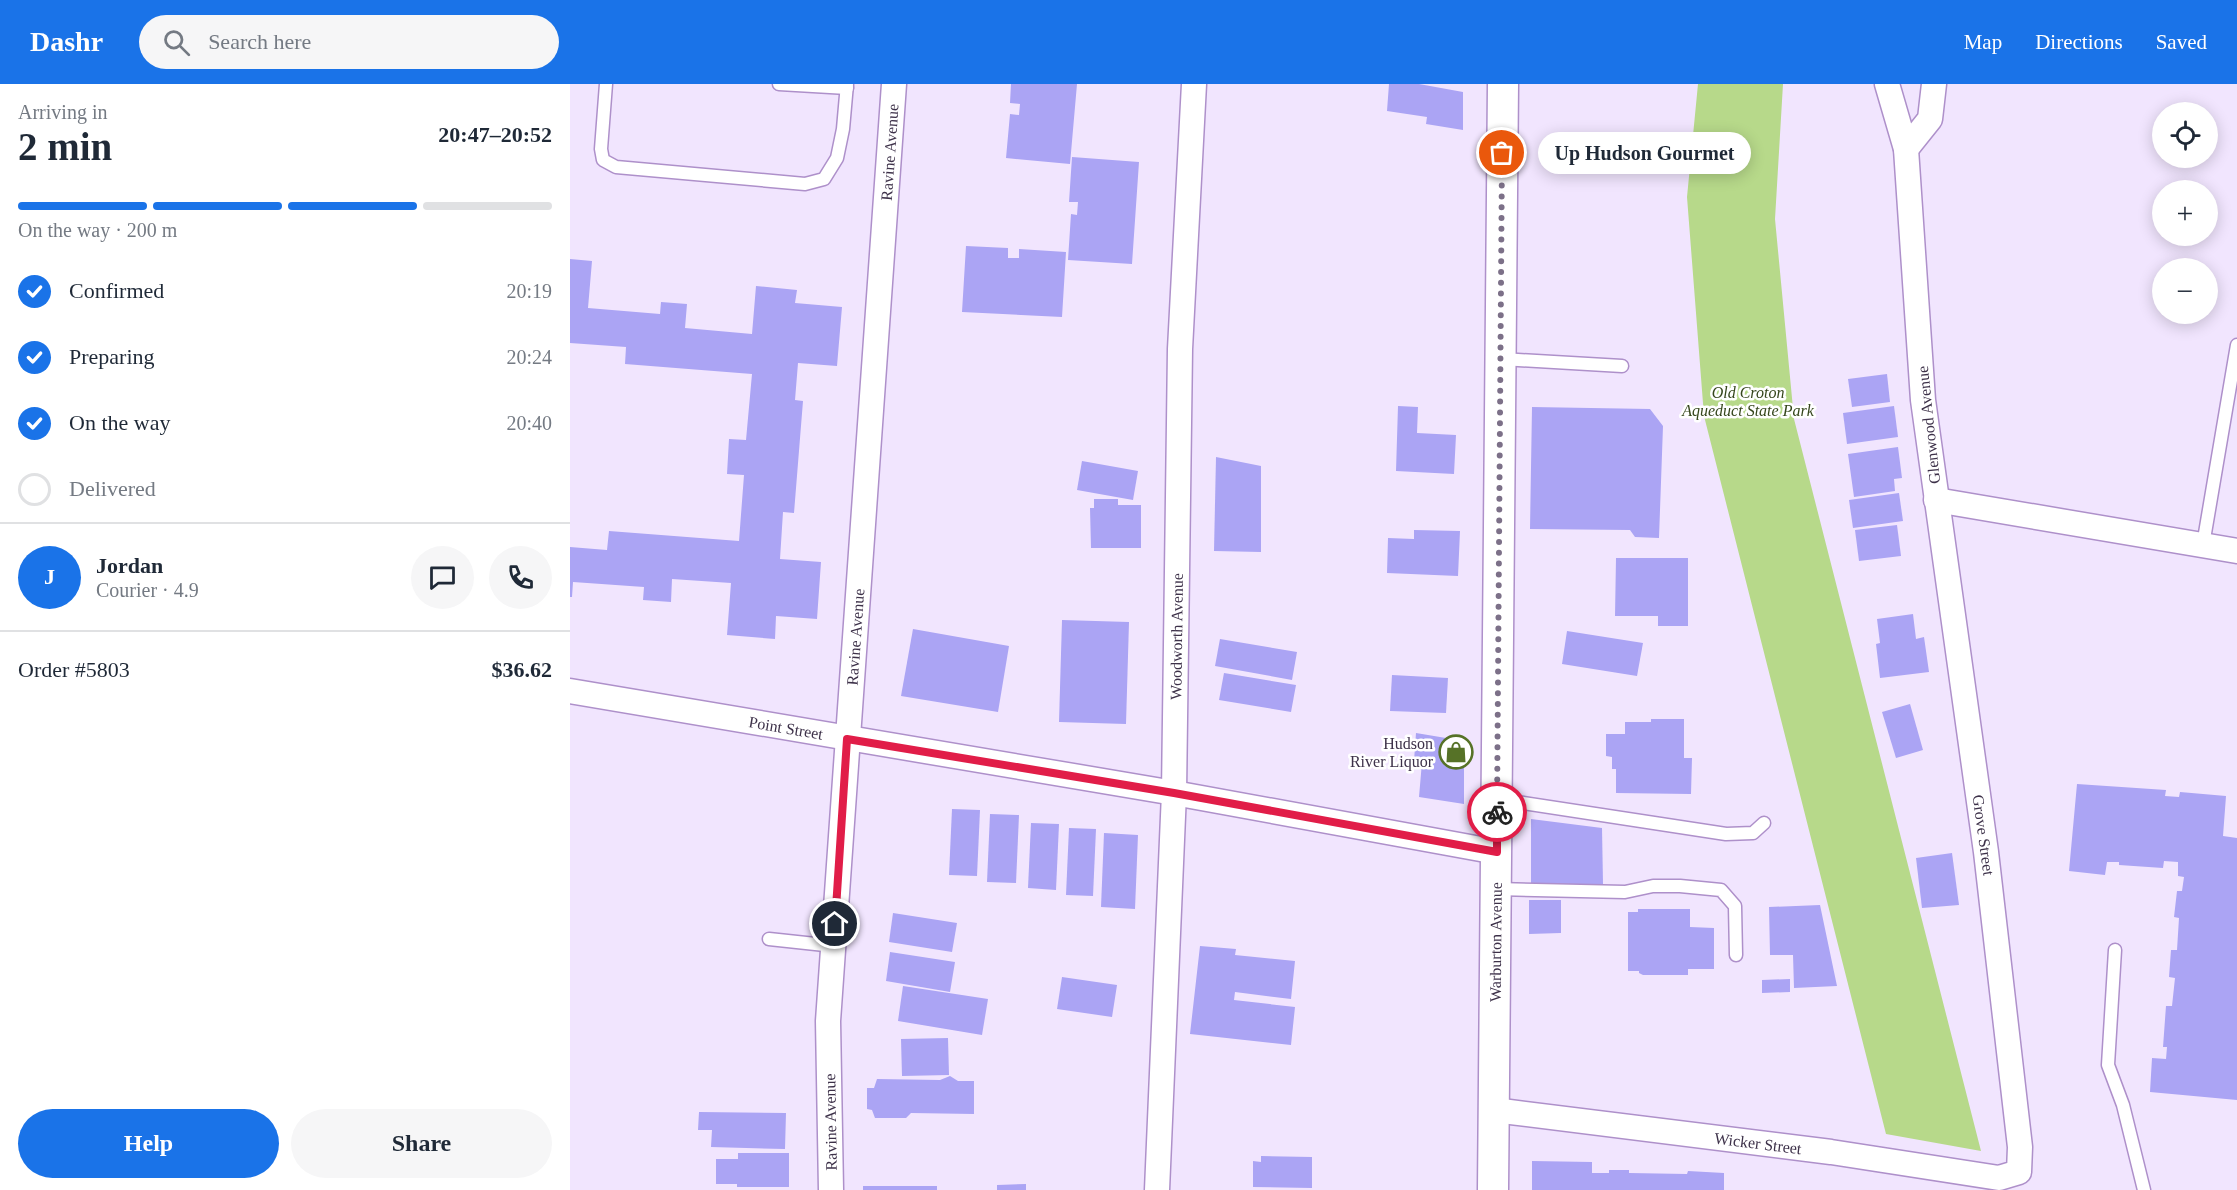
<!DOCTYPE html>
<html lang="en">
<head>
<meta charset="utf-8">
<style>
  :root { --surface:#fff; --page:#f6f6f7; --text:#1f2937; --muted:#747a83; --line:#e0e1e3; --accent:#1a73e8 }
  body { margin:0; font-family:"Times New Roman",serif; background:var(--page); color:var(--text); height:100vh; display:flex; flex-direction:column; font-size:22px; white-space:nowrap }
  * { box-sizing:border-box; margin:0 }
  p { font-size:20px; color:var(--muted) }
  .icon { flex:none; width:33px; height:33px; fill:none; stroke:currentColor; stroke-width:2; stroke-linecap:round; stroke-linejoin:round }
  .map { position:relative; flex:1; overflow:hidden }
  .drawer { display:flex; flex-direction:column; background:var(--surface); width:570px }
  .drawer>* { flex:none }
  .tools { position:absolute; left:1582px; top:18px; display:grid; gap:12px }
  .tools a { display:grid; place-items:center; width:66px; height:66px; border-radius:50%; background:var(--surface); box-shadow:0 3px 15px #0003; font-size:30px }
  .pin { position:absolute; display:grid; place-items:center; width:51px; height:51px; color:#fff; margin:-26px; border:3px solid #fff; border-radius:50%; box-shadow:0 2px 6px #0007 }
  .courier { position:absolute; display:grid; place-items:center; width:60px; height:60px; margin:-30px; border:4px solid #e11d48; border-radius:50%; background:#fff; color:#222; box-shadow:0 2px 8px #0007 }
  .bubble { position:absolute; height:42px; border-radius:21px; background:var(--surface); box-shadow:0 3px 15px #0003; font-size:20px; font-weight:600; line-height:42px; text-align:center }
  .overview em { font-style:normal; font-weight:600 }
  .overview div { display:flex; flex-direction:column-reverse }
  .overview { display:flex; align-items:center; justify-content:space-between; height:102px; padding:0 18px }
  h1 { font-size:39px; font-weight:600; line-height:45px }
  .bar { display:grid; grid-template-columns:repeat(4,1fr); gap:9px 6px; align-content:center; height:72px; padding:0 18px }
  .bar i { height:8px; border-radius:4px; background:var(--line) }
  .bar .current { background:var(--accent) }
  .bar p { grid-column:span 4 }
  .line { display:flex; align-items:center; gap:15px; padding:0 18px; border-top:2px solid var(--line) }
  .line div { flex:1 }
  .round { display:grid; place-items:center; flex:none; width:63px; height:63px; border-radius:32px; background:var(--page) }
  ol { padding:0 18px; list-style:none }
  li { display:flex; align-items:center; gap:18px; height:66px }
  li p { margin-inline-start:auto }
  li .icon { padding:6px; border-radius:50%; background:var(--accent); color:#fff; stroke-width:4 }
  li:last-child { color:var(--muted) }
  li i { width:33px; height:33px; border:3px solid var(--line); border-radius:50% }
  .cta { display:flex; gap:12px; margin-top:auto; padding:12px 18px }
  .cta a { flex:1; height:69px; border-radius:36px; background:var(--accent); color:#fff; font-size:24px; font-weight:600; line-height:69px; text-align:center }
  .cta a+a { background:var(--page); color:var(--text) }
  header { display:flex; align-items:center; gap:36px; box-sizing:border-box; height:84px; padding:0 30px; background:var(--accent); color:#fff }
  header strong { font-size:28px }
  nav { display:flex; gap:33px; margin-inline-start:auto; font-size:21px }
  .search { width:420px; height:54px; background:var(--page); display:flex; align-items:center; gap:15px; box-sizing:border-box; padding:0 21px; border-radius:33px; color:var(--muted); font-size:22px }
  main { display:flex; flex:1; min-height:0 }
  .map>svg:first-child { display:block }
  .green { fill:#b7d98a }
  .building { fill:#aba4f4 }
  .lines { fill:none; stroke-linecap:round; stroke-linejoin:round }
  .service-casing { stroke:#ae90ca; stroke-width:15 }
  .minor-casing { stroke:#ae90ca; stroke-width:27 }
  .tertiary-casing { stroke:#ae90ca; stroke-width:33 }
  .service { stroke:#fff; stroke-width:12 }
  .minor { stroke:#fff; stroke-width:24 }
  .tertiary { stroke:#fff; stroke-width:30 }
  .done { stroke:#7c7088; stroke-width:6; stroke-dasharray:0 10.8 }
  .route { stroke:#e11d48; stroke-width:8 }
  .labels { text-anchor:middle; stroke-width:5; stroke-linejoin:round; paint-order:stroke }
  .street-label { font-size:16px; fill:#3d3149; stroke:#fff }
  .park-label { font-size:16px; font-style:italic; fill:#35461c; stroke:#fff }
  .poi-label { font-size:16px; fill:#3d3149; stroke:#fff; text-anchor:end }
</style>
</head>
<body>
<header>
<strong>Dashr</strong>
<div class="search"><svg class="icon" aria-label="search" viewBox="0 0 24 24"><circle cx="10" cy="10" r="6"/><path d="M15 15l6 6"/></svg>Search here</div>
<nav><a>Map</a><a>Directions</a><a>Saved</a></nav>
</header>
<main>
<section class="drawer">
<div class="overview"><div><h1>2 min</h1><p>Arriving in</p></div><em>20:47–20:52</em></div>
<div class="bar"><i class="current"></i><i class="current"></i><i class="current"></i><i></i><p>On the way · 200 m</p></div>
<ol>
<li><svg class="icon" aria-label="check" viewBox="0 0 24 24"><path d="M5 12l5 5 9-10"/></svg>Confirmed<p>20:19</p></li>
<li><svg class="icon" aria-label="check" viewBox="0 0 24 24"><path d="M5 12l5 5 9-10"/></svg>Preparing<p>20:24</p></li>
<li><svg class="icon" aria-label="check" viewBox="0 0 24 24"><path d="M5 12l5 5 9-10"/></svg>On the way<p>20:40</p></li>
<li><i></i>Delivered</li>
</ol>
<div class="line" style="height:108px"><b class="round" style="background:var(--accent);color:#fff">J</b><div><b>Jordan</b><p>Courier · 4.9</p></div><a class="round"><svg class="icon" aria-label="chat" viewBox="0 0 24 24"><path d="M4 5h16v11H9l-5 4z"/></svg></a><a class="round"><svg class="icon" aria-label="phone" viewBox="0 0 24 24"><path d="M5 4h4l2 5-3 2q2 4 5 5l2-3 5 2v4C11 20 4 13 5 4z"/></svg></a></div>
<div class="line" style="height:78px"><div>Order #5803</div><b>$36.62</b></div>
<div class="cta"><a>Help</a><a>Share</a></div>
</section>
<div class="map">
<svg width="1667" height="1106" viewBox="0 0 1667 1106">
  <rect width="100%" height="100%" fill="#f1e5fe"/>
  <path class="green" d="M 1128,0 L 1213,0 L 1205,135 L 1224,335 L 1411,1067 L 1316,1050 L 1134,332 L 1117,113 Z"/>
  <g class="building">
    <path d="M 441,0 L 507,0 L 500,80 L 436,74 L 440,30 L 449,31 L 450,20 L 440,19 Z"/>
    <path d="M 819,0 L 849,0 L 893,8 L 893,46 L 856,40 L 857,33 L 817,27 Z"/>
    <path d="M 502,73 L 569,78 L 562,180 L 498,176 L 501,130 L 507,131 L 508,118 L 499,118 Z"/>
    <path d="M 396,162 L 438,164 L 438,174 L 449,174 L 449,165 L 496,168 L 492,233 L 392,228 Z"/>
    <path d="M 0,175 L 22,177 L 18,224 L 90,230 L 91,218 L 117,220 L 115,244 L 182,250 L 186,202 L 227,206 L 225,219 L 272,223 L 267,282 L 228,279 L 225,316 L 233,317 L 224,429 L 213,428 L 210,475 L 251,478 L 247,535 L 206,532 L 205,555 L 157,551 L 161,499 L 102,495 L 101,518 L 73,516 L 74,503 L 3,498 L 2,513 L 0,513 L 0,463 L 37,466 L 39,447 L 169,457 L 174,391 L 157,390 L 159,355 L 176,356 L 182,290 L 55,280 L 56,263 L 0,259 Z"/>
    <path d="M 1317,290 L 1320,318 L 1282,323 L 1278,295 Z"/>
    <path d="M 828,322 L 848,323 L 847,349 L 886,351 L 884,390 L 826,387 Z"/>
    <path d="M 1324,322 L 1328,353 L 1277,360 L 1273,329 Z"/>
    <path d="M 962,323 L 1080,325 L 1093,342 L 1089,454 L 1065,453 L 1060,446 L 960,445 Z"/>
    <path d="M 1328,363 L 1332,394 L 1324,395 L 1325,407 L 1284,413 L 1278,370 Z"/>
    <path d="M 646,373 L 691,382 L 691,468 L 644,467 Z"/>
    <path d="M 512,377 L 568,387 L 563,416 L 507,406 Z"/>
    <path d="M 1329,409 L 1333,437 L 1283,444 L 1279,416 Z"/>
    <path d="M 524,415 L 548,415 L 548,421 L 571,421 L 571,464 L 521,464 L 520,424 L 524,424 Z"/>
    <path d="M 1327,441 L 1331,472 L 1289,477 L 1285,446 Z"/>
    <path d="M 844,446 L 890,447 L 888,492 L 817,489 L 818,454 L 844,455 Z"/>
    <path d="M 1046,474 L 1118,474 L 1118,542 L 1088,542 L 1088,532 L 1045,532 Z"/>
    <path d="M 1343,530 L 1346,555 L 1354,553 L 1359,588 L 1310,594 L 1306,560 L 1310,559 L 1307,535 Z"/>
    <path d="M 492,536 L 559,538 L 556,640 L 489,638 Z"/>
    <path d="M 343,545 L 439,562 L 428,628 L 331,612 Z"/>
    <path d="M 997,547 L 1073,559 L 1067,592 L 992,580 Z"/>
    <path d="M 650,555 L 727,568 L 722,596 L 645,582 Z"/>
    <path d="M 654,589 L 726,601 L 721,628 L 649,616 Z"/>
    <path d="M 822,591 L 878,594 L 876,629 L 820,627 Z"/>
    <path d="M 1340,620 L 1353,666 L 1326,674 L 1312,628 Z"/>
    <path d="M 1081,635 L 1114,635 L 1114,674 L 1122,674 L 1121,710 L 1046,709 L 1046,685 L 1042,685 L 1042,673 L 1036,672 L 1036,650 L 1055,650 L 1055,638 L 1081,638 Z"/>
    <path d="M 846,649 L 894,657 L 894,720 L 849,713 L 852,678 L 844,677 Z"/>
    <path d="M 1507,700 L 1596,706 L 1595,712 L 1609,713 L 1610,708 L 1656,712 L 1653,752 L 1667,754 L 1667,1016 L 1580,1008 L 1582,974 L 1596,975 L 1597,963 L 1593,963 L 1596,922 L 1602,922 L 1605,894 L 1599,893 L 1601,866 L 1607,866 L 1609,834 L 1604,833 L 1607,807 L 1612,807 L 1614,793 L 1608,792 L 1608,778 L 1594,777 L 1593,784 L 1549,781 L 1549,778 L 1537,778 L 1535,791 L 1499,787 Z"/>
    <path d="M 382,725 L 410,726 L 407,792 L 379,791 Z"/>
    <path d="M 420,730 L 449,731 L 446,799 L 417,798 Z"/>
    <path d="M 961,735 L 1032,744 L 1033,800 L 961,801 Z"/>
    <path d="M 461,739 L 489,740 L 486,806 L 458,804 Z"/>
    <path d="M 499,744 L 526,745 L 523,812 L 496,811 Z"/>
    <path d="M 534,749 L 568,751 L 565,825 L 531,823 Z"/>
    <path d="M 1382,769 L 1389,821 L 1352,824 L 1346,774 Z"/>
    <path d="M 959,816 L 991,816 L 991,849 L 959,850 Z"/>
    <path d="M 1250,821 L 1267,902 L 1224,904 L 1223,871 L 1200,871 L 1199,823 Z"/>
    <path d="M 1068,825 L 1120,825 L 1120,843 L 1144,844 L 1144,885 L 1118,885 L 1118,891 L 1073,891 L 1069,889 L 1069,887 L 1058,887 L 1058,828 L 1068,828 Z"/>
    <path d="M 323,829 L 387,839 L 382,868 L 319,858 Z"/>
    <path d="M 630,862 L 666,865 L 665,871 L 725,877 L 721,915 L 665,908 L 664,916 L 725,923 L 721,961 L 620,950 Z"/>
    <path d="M 320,868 L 385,878 L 380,908 L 316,897 Z"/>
    <path d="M 492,893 L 547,901 L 542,933 L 487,925 Z"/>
    <path d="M 1220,895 L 1220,908 L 1192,909 L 1192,896 Z"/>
    <path d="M 333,902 L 418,915 L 412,951 L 328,937 Z"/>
    <path d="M 378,954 L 379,991 L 332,992 L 331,955 Z"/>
    <path d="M 380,992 L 388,997 L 404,997 L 404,1030 L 341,1029 L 336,1034 L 305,1034 L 302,1026 L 297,1025 L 297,1004 L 304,1004 L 307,995 L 370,996 Z"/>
    <path d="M 129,1028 L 216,1029 L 215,1065 L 141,1063 L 142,1046 L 128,1046 Z"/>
    <path d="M 168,1069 L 219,1069 L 219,1103 L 167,1103 L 167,1100 L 146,1100 L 146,1075 L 168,1075 Z"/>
    <path d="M 691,1072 L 742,1073 L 742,1104 L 683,1103 L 683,1077 L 691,1078 Z"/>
    <path d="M 962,1077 L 1022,1078 L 1022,1089 L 1039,1089 L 1039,1086 L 1059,1086 L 1059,1089 L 1117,1090 L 1118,1087 L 1154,1089 L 1154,1106 L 962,1106 Z"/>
    <path d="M 456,1100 L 456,1106 L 427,1106 L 427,1101 Z"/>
    <rect x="293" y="1102" width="74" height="4"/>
  </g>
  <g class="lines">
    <defs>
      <g id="service">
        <path d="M 36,0 L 31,65 L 33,76 L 46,83 L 235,100 L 254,95 L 267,74 L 273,45 L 277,0"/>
        <path d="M 209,0 L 277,4"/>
        <path d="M 932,275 L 1052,282"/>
        <path d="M 1633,461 L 1667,261"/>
        <path d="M 927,715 L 1156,750 L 1183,749 L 1194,739"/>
        <path d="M 927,805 L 1055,808 L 1083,802 L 1110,802 L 1151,806 L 1165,822 L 1166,871"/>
        <path d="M 199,855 L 264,862"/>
        <path d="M 1545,866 L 1538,981 L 1553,1021 L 1574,1106"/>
      </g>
      <g id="minor">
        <path d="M 1336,65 L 1360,35 L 1364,0"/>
        <path d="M 1366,416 L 1667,467"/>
        <path id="s1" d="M 0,607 L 604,709 L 927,768"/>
        <path id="s2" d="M 924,1026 L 1261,1068 L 1429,1094 L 1449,1088 L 1450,1063 L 1416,768 L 1353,316 L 1336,65 L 1317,0"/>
        <path id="s3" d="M 261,1106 L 258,937 L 324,0"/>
        <path id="s4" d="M 587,1106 L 604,709 L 610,265 L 624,0"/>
      </g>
      <g id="tertiary">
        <path id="s5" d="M 923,1106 L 933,0"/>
      </g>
    </defs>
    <use href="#service" class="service-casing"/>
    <use href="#minor" class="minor-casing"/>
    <use href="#tertiary" class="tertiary-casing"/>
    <use href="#service" class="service"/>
    <use href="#minor" class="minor"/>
    <use href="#tertiary" class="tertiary"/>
  </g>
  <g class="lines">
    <path class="done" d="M 927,728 L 932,69"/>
    <path class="route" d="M 265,840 L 277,655 L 604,709 L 927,768 L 927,728"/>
  </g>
  <defs>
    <symbol id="shop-ring" viewBox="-11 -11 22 22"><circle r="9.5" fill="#fff" stroke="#567227" stroke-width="1.5"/><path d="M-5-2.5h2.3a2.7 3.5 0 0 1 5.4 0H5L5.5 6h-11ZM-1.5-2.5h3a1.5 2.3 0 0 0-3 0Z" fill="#567227"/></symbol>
  </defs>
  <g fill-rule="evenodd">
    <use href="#shop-ring" x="867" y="649" width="38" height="38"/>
  </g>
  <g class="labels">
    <g class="street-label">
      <text dy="6" stroke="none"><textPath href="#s3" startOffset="1040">Ravine Avenue</textPath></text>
      <text transform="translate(1358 341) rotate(-96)" y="6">Glenwood Avenue</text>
      <text dy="6" stroke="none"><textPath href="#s3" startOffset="554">Ravine Avenue</textPath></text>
      <text dy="6" stroke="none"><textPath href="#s4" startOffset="554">Woodworth Avenue</textPath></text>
      <text dy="6" stroke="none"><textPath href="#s1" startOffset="219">Point Street</textPath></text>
      <text transform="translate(1414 751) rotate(82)" y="6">Grove Street</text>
      <text dy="6" stroke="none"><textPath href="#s5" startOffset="248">Warburton Avenue</textPath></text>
      <text transform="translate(260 1038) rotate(-91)" y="6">Ravine Avenue</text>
      <text dy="6" stroke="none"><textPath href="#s2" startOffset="266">Wicker Street</textPath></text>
    </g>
    <g class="park-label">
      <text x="1178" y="314">Old Croton<tspan x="1178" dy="18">Aqueduct State Park</tspan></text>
    </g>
    <g class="poi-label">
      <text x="863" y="665">Hudson<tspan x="863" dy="18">River Liquor</tspan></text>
    </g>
  </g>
</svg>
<div class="tools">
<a><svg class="icon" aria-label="locate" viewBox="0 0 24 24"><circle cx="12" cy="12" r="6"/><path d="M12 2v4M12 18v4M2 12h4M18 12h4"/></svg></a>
<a>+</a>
<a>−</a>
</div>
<div class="pin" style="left:932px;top:69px;background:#ea580c"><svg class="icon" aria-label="bag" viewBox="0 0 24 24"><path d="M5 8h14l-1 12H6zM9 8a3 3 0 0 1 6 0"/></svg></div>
<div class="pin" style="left:265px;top:840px;background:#1f2937"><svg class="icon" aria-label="home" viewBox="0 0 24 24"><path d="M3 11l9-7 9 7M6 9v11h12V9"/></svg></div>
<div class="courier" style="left:927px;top:728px"><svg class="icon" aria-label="bike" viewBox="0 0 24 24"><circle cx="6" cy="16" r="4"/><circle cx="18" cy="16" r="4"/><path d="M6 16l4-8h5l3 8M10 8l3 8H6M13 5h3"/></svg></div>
<div class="bubble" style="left:968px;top:48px;width:213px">Up Hudson Gourmet</div>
</div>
</main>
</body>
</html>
